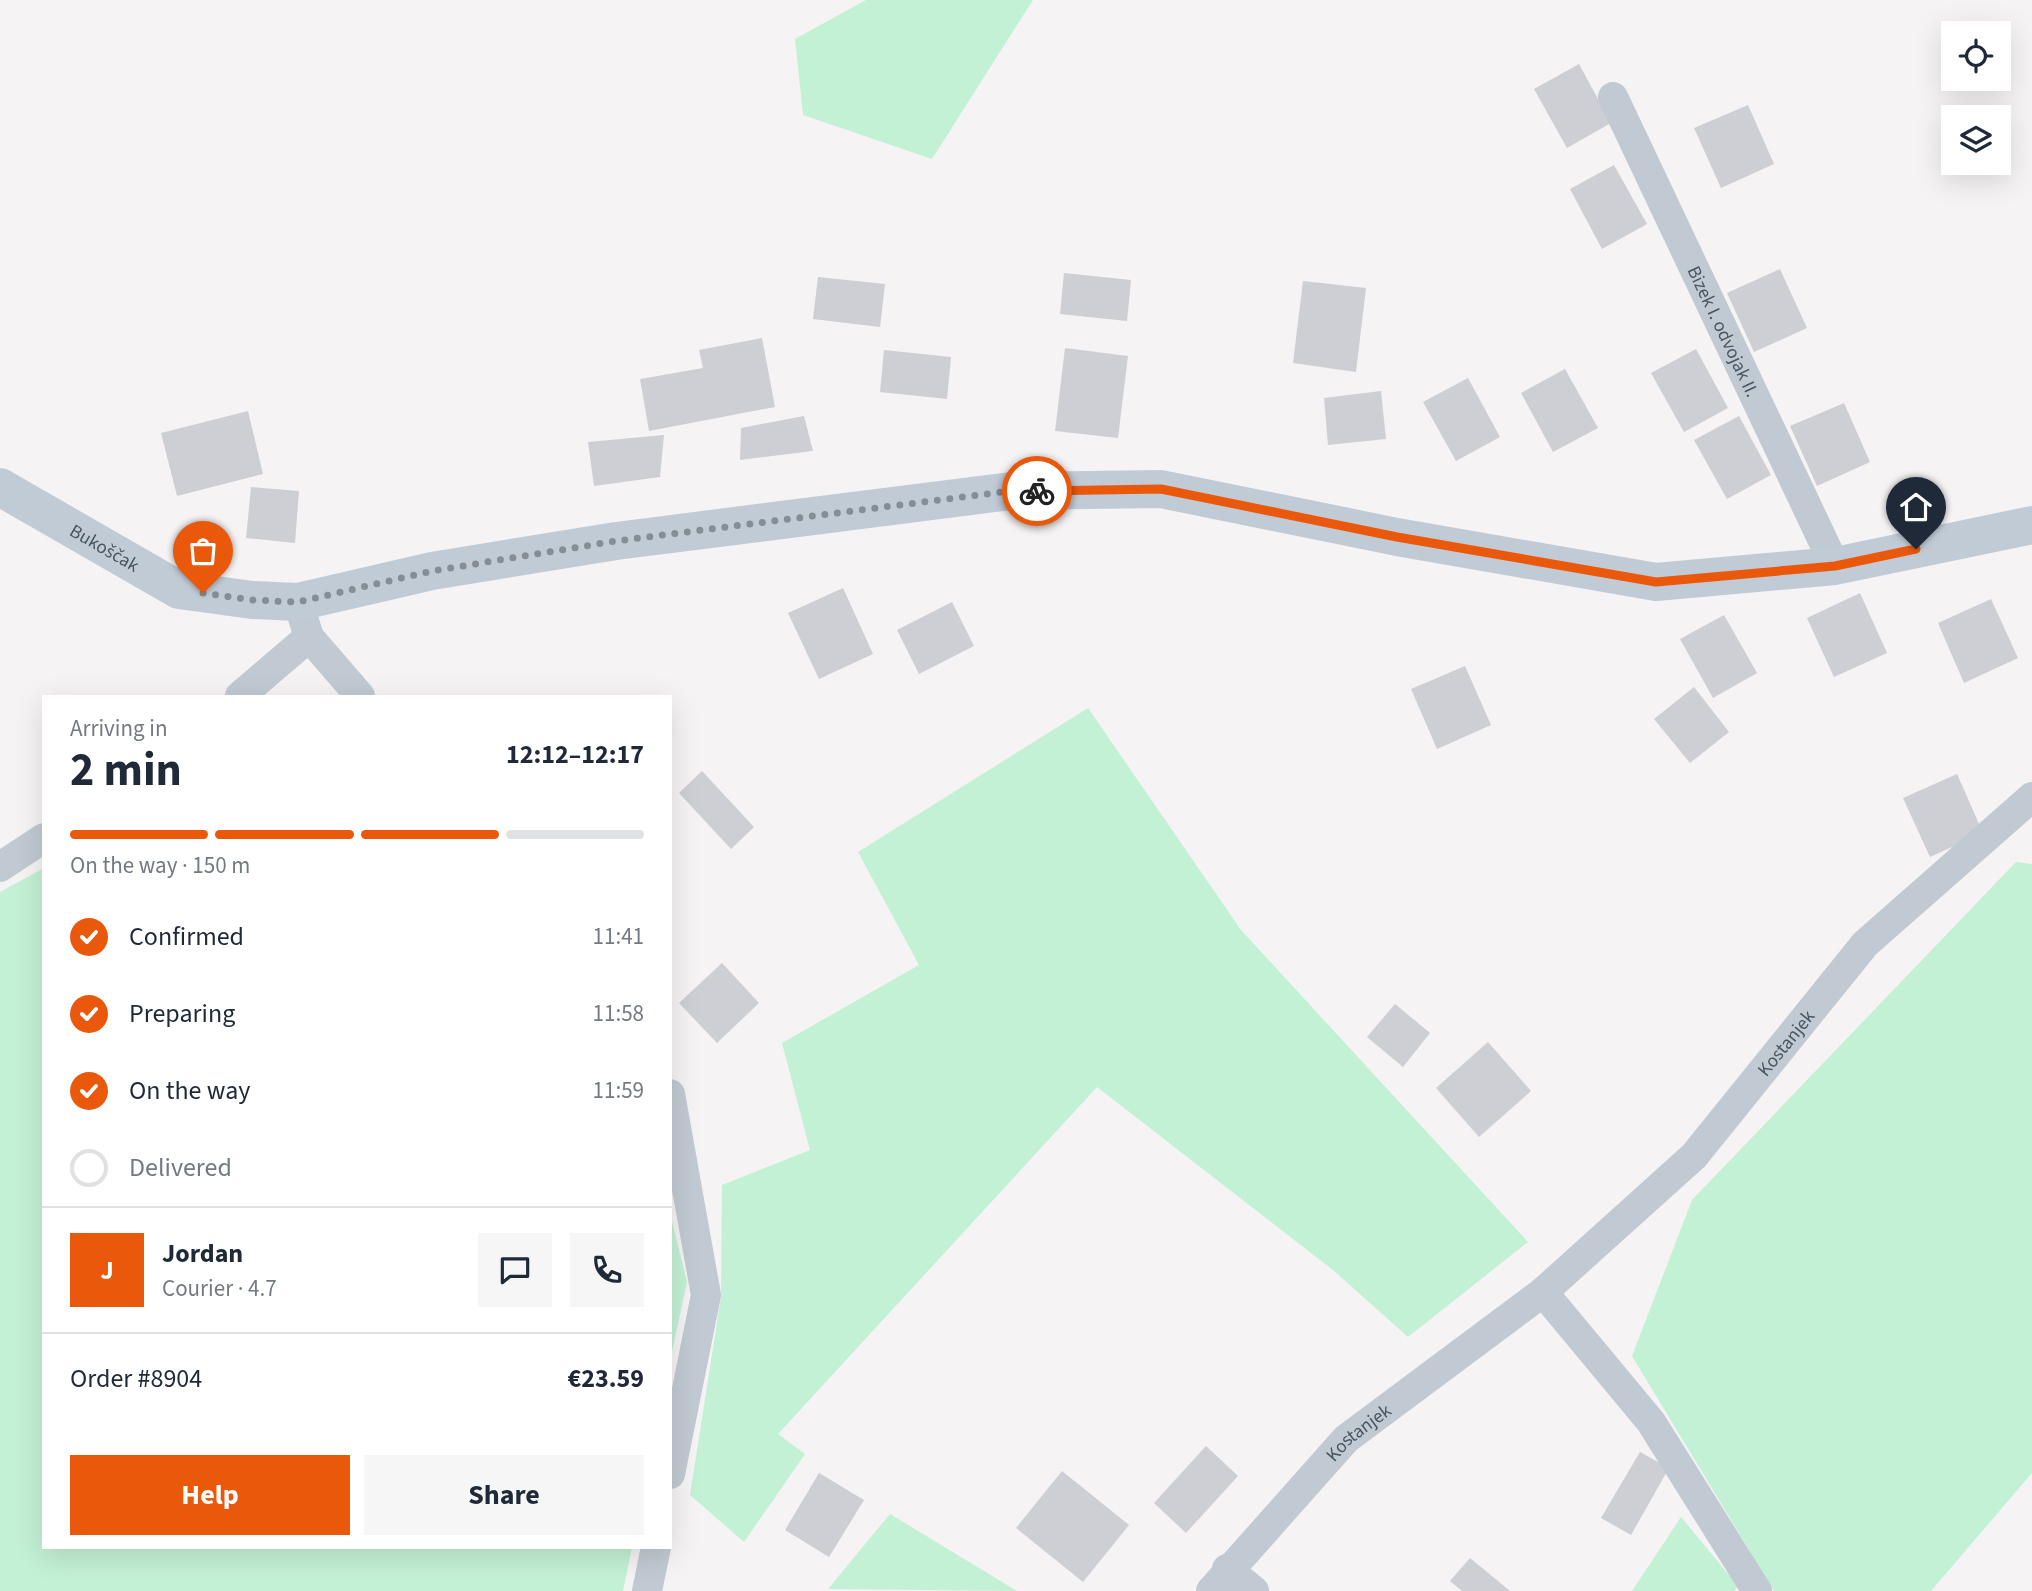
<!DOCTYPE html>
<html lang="en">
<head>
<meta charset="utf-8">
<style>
  :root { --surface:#fff; --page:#f6f6f7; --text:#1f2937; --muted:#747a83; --line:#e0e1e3; --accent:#ea580c }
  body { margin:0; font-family:"Source Sans 3",sans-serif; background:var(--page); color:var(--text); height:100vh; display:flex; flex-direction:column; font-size:26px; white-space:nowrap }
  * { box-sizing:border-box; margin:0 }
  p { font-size:23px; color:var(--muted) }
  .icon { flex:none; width:38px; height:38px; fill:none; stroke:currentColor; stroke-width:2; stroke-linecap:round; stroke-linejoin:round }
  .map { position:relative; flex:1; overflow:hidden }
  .sheet { position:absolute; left:42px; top:695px; width:630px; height:854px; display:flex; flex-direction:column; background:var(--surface); border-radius:0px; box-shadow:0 7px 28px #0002 }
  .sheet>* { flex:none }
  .tools { position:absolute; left:1941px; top:21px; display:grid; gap:14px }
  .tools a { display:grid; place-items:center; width:70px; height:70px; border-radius:0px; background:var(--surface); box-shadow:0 7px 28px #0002; font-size:35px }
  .pin { position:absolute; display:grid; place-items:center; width:60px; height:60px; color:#fff; margin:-72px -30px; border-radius:50% 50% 50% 0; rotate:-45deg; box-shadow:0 0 7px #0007 }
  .pin .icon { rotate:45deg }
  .courier { position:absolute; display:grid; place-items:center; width:70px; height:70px; margin:-35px; border:5px solid #ea580c; border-radius:50%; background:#fff; color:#222; box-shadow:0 2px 9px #0007 }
  .head em { font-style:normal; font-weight:700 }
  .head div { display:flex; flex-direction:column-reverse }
  .head { display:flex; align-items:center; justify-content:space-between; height:119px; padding:0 28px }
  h1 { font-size:46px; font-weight:700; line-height:52px }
  .bar { display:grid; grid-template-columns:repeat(4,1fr); gap:10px 7px; align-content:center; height:84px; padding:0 28px }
  .bar i { height:9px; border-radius:5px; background:var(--line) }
  .bar .on { background:var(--accent) }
  .bar p { grid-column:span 4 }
  .line { display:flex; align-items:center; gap:18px; padding:0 28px; border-top:2px solid var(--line) }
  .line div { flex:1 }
  .round { display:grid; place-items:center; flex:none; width:74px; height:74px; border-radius:0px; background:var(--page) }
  ol { padding:0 28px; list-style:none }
  li { display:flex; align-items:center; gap:21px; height:77px }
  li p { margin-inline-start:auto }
  li .icon { padding:7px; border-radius:50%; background:var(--accent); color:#fff; stroke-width:4 }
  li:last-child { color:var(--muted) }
  li i { width:38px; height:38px; border:4px solid var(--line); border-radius:50% }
  .primary-button { display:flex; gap:14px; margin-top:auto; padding:14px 28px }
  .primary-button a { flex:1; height:80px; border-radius:0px; background:var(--accent); color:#fff; font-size:28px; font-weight:700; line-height:80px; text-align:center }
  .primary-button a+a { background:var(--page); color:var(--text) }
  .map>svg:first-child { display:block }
  .green { fill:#c3f1d5 }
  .building { fill:#cdcfd5 }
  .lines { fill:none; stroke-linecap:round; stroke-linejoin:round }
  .street { stroke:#c1cad2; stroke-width:30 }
  .secondary { stroke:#c1cbd6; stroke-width:38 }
  .done { stroke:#868d94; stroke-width:7; stroke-dasharray:0 12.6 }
  .route { stroke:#ea580c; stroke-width:9 }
  .labels { text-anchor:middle; stroke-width:6; stroke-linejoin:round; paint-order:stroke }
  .street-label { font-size:19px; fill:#4a5661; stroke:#fff }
</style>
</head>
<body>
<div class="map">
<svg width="2032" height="1591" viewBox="0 0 2032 1591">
  <rect width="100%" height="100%" fill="#f5f3f3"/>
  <g class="green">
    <path d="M 866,0 L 1033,0 L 932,159 L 803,115 L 795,39 Z"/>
    <path d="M 1088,708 L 1241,930 L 1528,1242 L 1408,1337 L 1333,1270 L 1097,1087 L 778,1434 L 805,1454 L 744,1542 L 690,1495 L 721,1297 L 722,1185 L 810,1150 L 782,1043 L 919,965 L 858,852 Z"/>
    <path d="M 2016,862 L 2032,864 L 2032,1473 L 1931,1591 L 1774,1591 L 1632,1356 L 1692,1200 Z"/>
    <path d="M 44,868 L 44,1547 L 632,1547 L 623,1591 L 0,1591 L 0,892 Z"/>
    <path d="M 670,1213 L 687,1282 L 670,1361 Z"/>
    <path d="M 890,1514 L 1017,1591 L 828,1589 Z"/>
    <path d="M 1681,1517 L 1738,1586 L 1734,1591 L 1632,1591 Z"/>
  </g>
  <g class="building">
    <path d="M 1579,64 L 1611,123 L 1567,148 L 1534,89 Z"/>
    <path d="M 1748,105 L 1774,164 L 1721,188 L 1694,128 Z"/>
    <path d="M 1614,165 L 1647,224 L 1602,249 L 1570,189 Z"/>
    <path d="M 1780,269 L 1807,328 L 1754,352 L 1727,293 Z"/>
    <path d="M 1064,273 L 1131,280 L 1127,321 L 1060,314 Z"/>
    <path d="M 818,277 L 885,284 L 880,327 L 813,319 Z"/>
    <path d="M 1303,281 L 1366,288 L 1356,372 L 1293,363 Z"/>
    <path d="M 762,338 L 775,407 L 649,431 L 640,379 L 703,368 L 699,350 Z"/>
    <path d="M 1065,348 L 1128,356 L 1118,438 L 1055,431 Z"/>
    <path d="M 1696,349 L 1728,408 L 1684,432 L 1651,373 Z"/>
    <path d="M 884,350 L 951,357 L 947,399 L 880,392 Z"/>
    <path d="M 1565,369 L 1598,428 L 1553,452 L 1521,393 Z"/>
    <path d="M 1468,378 L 1500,437 L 1456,461 L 1423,402 Z"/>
    <path d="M 1381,391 L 1386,439 L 1328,445 L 1324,398 Z"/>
    <path d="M 1844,403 L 1870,462 L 1817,486 L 1790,426 Z"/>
    <path d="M 248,411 L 263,474 L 177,496 L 161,433 Z"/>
    <path d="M 804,416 L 813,451 L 740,460 L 741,428 Z"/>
    <path d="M 1739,416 L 1771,475 L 1727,499 L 1694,440 Z"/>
    <path d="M 664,435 L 660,477 L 594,486 L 588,442 Z"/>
    <path d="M 251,487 L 299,491 L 295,543 L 246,538 Z"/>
    <path d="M 843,588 L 873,654 L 819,679 L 788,613 Z"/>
    <path d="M 1860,593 L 1887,653 L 1834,677 L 1807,618 Z"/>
    <path d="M 1991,599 L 2018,658 L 1964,683 L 1938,623 Z"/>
    <path d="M 952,602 L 974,646 L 919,674 L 897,630 Z"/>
    <path d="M 1724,615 L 1757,673 L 1713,698 L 1680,639 Z"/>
    <path d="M 1465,666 L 1491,725 L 1437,749 L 1411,689 Z"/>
    <path d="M 1694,687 L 1729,732 L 1690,763 L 1654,719 Z"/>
    <path d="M 702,771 L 754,827 L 731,849 L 679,793 Z"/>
    <path d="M 1957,774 L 1983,833 L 1930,857 L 1903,798 Z"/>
    <path d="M 722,963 L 759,1003 L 717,1043 L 679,1003 Z"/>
    <path d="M 1395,1004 L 1430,1033 L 1403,1067 L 1367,1037 Z"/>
    <path d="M 1488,1042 L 1531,1091 L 1479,1137 L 1436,1088 Z"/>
    <path d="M 1206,1446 L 1238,1476 L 1186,1533 L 1154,1503 Z"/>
    <path d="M 1640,1452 L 1669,1468 L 1631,1535 L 1601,1518 Z"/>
    <path d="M 1062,1471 L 1129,1525 L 1083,1582 L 1016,1528 Z"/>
    <path d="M 819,1473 L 864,1500 L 829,1557 L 785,1530 Z"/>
    <path d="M 1470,1558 L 1510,1591 L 1462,1591 L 1450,1581 Z"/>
  </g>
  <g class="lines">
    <g class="street">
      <path id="s1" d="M 1613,97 L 1835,566"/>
      <path d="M 298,602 L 309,637 L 360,696"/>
      <path d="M 240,696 L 309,637"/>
      <path d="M 0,867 L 44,838"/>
      <path d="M 670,1094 L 706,1295 L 670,1474"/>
      <path d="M 1543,1292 L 1651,1422 L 1757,1591"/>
      <path d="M 1227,1569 L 1254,1591"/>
      <path d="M 647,1591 L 656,1547"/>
      <path id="s2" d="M 1211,1591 L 1346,1439 L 1543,1292 L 1694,1156 L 1865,944 L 2032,797"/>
    </g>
    <path class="secondary" id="s3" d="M 0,487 L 179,590 L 252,600 L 298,602 L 432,571 L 616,541 L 1011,491 L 1161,489 L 1397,537 L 1656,582 L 1835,566 L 2032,525"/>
  </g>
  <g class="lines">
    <path class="done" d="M 203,593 L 252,600 L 298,602 L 432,571 L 616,541 L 1010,491 L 1037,491"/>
    <path class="route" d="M 1037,491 L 1161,489 L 1397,537 L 1656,582 L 1835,566 L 1916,549"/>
  </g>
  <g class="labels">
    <g class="street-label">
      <text dy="7" stroke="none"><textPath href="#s1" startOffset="259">Bizek I. odvojak II.</textPath></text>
      <text dy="7" stroke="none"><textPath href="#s3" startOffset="121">Bukoščak</textPath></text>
      <text dy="7" stroke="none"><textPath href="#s2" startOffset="798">Kostanjek</textPath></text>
      <text dy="7" stroke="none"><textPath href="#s2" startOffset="217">Kostanjek</textPath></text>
    </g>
  </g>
</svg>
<div class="tools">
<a><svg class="icon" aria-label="locate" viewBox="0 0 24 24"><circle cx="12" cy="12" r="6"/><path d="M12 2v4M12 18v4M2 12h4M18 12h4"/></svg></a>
<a><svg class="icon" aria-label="layers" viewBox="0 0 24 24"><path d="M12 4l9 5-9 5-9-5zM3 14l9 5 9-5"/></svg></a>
</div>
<div class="pin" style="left:203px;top:593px;background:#ea580c"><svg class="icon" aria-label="bag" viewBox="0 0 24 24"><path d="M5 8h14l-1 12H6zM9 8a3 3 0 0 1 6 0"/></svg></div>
<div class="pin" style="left:1916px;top:549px;background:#1f2937"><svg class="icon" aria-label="home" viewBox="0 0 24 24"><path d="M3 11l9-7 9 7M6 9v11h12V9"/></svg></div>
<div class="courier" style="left:1037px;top:491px"><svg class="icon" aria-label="bike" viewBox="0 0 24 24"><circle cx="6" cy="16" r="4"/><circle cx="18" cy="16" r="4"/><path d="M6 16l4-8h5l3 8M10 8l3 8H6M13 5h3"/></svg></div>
<section class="sheet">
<div class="head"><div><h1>2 min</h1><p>Arriving in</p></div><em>12:12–12:17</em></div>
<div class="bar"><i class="on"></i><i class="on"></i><i class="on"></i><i></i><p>On the way · 150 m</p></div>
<ol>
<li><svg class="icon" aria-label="check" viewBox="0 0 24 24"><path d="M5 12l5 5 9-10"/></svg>Confirmed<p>11:41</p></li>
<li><svg class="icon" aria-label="check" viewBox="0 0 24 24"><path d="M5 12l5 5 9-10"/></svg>Preparing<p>11:58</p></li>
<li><svg class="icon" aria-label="check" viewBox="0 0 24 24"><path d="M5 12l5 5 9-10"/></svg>On the way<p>11:59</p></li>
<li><i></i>Delivered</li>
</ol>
<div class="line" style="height:126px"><b class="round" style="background:var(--accent);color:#fff">J</b><div><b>Jordan</b><p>Courier · 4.7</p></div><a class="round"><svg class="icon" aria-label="chat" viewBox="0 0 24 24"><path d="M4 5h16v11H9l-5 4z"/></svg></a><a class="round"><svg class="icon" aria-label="phone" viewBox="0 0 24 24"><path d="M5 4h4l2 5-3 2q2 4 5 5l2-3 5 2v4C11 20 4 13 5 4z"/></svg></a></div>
<div class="line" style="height:91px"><div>Order #8904</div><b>€23.59</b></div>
<div class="primary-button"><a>Help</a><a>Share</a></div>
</section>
</div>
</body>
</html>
